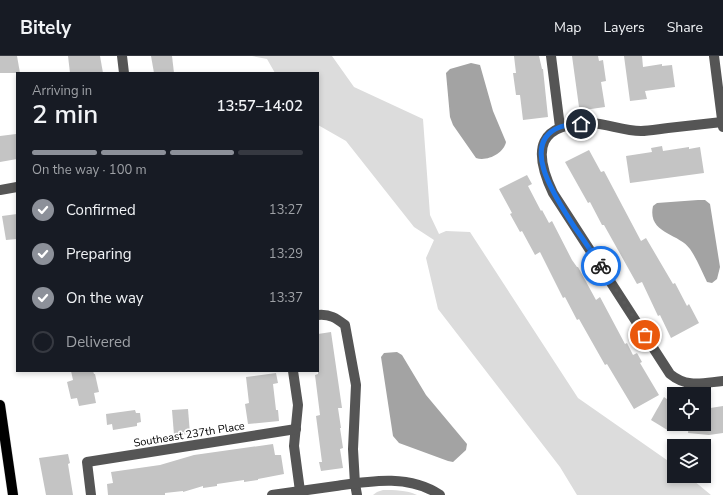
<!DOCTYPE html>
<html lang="en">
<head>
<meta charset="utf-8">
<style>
  :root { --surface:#171b24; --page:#242831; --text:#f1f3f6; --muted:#9ea1a6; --line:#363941; --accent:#8c9099 }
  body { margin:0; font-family:"Nunito Sans",sans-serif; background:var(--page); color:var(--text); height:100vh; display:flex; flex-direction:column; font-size:15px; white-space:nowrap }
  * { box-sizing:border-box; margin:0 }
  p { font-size:13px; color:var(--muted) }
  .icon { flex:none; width:22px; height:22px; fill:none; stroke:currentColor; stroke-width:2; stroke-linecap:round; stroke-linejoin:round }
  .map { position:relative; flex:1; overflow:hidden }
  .details { position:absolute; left:16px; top:16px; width:303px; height:300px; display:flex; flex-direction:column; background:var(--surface); border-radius:0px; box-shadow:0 2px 6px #0003 }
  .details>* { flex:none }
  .fabs { position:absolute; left:667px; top:331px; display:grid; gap:8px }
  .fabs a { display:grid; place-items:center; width:44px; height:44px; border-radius:0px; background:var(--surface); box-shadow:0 2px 6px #0003; font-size:20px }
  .pin { position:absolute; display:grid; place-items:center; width:34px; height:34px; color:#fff; margin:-17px; border:2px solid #fff; border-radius:50%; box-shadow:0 1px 4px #0007 }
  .courier { position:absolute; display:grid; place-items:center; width:40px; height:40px; margin:-20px; border:3px solid #1a73e8; border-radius:50%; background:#fff; color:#222; box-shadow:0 1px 5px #0007 }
  .headline em { font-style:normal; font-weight:600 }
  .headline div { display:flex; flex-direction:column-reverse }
  .headline { display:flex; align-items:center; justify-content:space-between; height:68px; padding:0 16px }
  h1 { font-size:26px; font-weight:600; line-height:30px }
  .bar { display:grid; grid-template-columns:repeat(4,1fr); gap:6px 4px; align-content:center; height:48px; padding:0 16px }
  .bar i { height:5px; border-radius:3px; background:var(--line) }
  .bar .current { background:var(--accent) }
  .bar p { grid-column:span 4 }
  ol { padding:0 16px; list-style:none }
  li { display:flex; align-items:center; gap:12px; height:44px }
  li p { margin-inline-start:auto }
  li .icon { padding:4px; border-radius:50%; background:var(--accent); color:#fff; stroke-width:4 }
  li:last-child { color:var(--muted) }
  li i { width:22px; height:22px; border:2px solid var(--line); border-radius:50% }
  header { display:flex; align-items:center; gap:24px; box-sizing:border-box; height:56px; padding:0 20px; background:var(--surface); border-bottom:1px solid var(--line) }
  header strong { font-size:19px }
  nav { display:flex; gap:22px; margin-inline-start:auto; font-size:14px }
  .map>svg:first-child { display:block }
  .green { fill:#dcdcdc }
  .water { fill:#a3a3a3 }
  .building { fill:#c4c4c4 }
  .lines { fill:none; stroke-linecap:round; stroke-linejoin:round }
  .major-casing { stroke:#dbdbdb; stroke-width:11 }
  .minor { stroke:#555; stroke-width:10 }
  .major { stroke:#000; stroke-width:10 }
  .done { stroke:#595959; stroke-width:4; stroke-dasharray:0 7.2 }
  .route { stroke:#1a73e8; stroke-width:5 }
  .labels { text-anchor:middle; stroke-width:3.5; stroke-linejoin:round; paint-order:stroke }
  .street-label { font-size:11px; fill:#000; stroke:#fff }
</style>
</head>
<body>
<header>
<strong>Bitely</strong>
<nav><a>Map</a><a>Layers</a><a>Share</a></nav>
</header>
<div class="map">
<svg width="723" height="439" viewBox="0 0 723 439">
  <rect width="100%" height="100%" fill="#fff"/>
  <g class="green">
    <path d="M 252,0 L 332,0 L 354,31 L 423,63 L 430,159 L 439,178 L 446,175 L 470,176 L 578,342 L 674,409 L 674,420 L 688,420 L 711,439 L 577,439 L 560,411 L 438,253 L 426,202 L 434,184 L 414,171 L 346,85 L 318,69 L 318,17 L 275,17 L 267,3 Z"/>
    <path d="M 383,434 C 395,434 406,434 417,439 L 373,439 L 377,436 Z"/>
  </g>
  <g class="water">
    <path d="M 471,7 L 480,9 L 493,55 L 506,86 C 504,97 487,106 476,102 L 453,69 L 450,61 L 446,17 L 450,13 Z"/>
    <path d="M 698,144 L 705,144 L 710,148 L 720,211 L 717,223 L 712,227 L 707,226 C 702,216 697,203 690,193 C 679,177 647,178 653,150 L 657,147 Z"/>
    <path d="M 397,296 L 402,299 L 426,339 L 467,388 L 466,394 L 453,406 L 448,405 L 399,387 L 393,380 L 381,301 L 384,297 Z"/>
  </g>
  <g class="building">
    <path d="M 0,0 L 17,0 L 20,17 L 0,17 Z"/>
    <path d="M 68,0 L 100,0 L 103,17 L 70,17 Z"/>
    <path d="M 151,0 L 172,0 L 174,17 L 154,17 Z"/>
    <path d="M 514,0 L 539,0 L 542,13 L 543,13 L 548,61 L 523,64 L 520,39 L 516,39 L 513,17 L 516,17 Z"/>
    <path d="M 572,0 L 598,0 L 599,5 L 603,4 L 606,25 L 601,26 L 605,51 L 584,54 L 583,51 L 579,51 Z"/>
    <path d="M 624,0 L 642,0 L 643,11 L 662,8 L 662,10 L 672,9 L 675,31 L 645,35 L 647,43 L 630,45 Z"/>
    <path d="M 16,78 L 17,103 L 0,106 L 0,80 Z"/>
    <path d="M 662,90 L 663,95 L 689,91 L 689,93 L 700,91 L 704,117 L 630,127 L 626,100 L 652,96 L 651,92 Z"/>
    <path d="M 589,94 L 601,116 L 604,115 L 641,185 L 646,182 L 673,228 L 675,227 L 687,250 L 689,248 L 699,267 L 671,282 L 660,259 L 658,260 L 642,226 L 637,228 L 604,169 L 602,169 L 590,146 L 588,147 L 565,106 Z"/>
    <path d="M 527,119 L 532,128 L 528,130 L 541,155 L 542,154 L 549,167 L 552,165 L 572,204 L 577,211 L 578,211 L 596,244 L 600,241 L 625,288 L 627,287 L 633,299 L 637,297 L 642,306 L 640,307 L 659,339 L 634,353 L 607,308 L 605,309 L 579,263 L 577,264 L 565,241 L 563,242 L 540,196 L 535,199 L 522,175 L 520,176 L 510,158 L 512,157 L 499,133 Z"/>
    <path d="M 17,158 L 17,183 L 6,184 L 2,160 Z"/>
    <path d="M 331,276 L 342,352 L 338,352 L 341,372 L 340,372 L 343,392 L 340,393 L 343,412 L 321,415 L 319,406 L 322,406 L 316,360 L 320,359 L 315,319 L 318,318 L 318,278 Z"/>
    <path d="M 71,315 L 93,315 L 94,318 L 95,318 L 99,336 L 94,337 L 96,347 L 79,350 L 77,342 L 71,343 L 67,326 L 73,324 Z"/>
    <path d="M 276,317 L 278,327 L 273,328 L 276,354 L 278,354 L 279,365 L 248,368 L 245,348 L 249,347 L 246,321 Z"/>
    <path d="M 664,341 L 674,348 L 674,366 L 669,375 L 651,364 Z"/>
    <path d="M 723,350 L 723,377 L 709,379 L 688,377 L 689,368 L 704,368 L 704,353 Z"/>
    <path d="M 188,353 L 190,378 L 174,379 L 172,354 Z"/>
    <path d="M 135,354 L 136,357 L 140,357 L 141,366 L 137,367 L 137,370 L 113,374 L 112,368 L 107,369 L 106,358 Z"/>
    <path d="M 273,388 L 275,399 L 281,399 L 284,418 L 258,423 L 258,424 L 244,426 L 244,424 L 217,428 L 217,430 L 203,432 L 203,430 L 183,436 L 183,435 L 165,437 L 165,439 L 108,439 L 107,428 L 113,427 L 111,416 L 160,409 L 194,399 Z"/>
    <path d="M 68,398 L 70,407 L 68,408 L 73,439 L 46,439 L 39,402 Z"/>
  </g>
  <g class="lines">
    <defs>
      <path id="major" d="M 0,349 L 13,439"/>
    </defs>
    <use href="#major" class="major-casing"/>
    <g class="minor">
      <path d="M 122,0 L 124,17"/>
      <path d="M 551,0 L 560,71"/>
      <path d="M 714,0 L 723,71"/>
      <path d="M 722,66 C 704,68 686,70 668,72 C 659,73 649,75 641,75 C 624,75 608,68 592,67 C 538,67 532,93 553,137 L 670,318 C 687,332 702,327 723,325"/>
      <path d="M 0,134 L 17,131"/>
      <path d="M 318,259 C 330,258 336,262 345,269 L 356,329 L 353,393 L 355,428 L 357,439"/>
      <path d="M 293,315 L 298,349 L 294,390 L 300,435"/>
      <path d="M 91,439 L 87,406 L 296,373"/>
      <path d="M 272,439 C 293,436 315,433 336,430 C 370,425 409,418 440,439"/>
    </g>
    <use href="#major" class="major"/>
  </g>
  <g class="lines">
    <path class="done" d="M 601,210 L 645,279"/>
    <path class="route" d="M 581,68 C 575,69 566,69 560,71 C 516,88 561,149 575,172 C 584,184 592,197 601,210"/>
  </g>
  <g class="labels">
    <g class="street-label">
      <text transform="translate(189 378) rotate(-9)" y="4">Southeast 237th Place</text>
    </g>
  </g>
</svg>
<div class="fabs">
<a><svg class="icon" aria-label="locate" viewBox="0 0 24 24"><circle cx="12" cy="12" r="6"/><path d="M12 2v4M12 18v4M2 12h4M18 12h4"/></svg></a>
<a><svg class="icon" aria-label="layers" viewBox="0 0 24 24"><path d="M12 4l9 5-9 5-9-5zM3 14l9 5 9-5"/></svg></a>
</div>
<div class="pin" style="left:645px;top:279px;background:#ea580c"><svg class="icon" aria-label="bag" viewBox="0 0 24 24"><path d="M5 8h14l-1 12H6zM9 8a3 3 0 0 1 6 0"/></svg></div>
<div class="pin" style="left:581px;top:68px;background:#1f2937"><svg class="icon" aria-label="home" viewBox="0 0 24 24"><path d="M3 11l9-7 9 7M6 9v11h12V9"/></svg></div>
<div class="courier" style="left:601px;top:210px"><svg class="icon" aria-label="bike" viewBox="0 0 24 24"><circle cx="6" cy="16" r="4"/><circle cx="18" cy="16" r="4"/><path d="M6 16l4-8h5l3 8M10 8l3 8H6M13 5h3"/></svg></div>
<section class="details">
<div class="headline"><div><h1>2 min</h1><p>Arriving in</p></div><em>13:57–14:02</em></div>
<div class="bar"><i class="current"></i><i class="current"></i><i class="current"></i><i></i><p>On the way · 100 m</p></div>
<ol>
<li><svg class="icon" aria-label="check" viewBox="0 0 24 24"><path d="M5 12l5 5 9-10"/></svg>Confirmed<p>13:27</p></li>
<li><svg class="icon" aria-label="check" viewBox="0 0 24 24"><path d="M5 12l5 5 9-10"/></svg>Preparing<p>13:29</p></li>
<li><svg class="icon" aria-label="check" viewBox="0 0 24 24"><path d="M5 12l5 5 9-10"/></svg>On the way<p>13:37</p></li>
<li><i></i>Delivered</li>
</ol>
</section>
</div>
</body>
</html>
